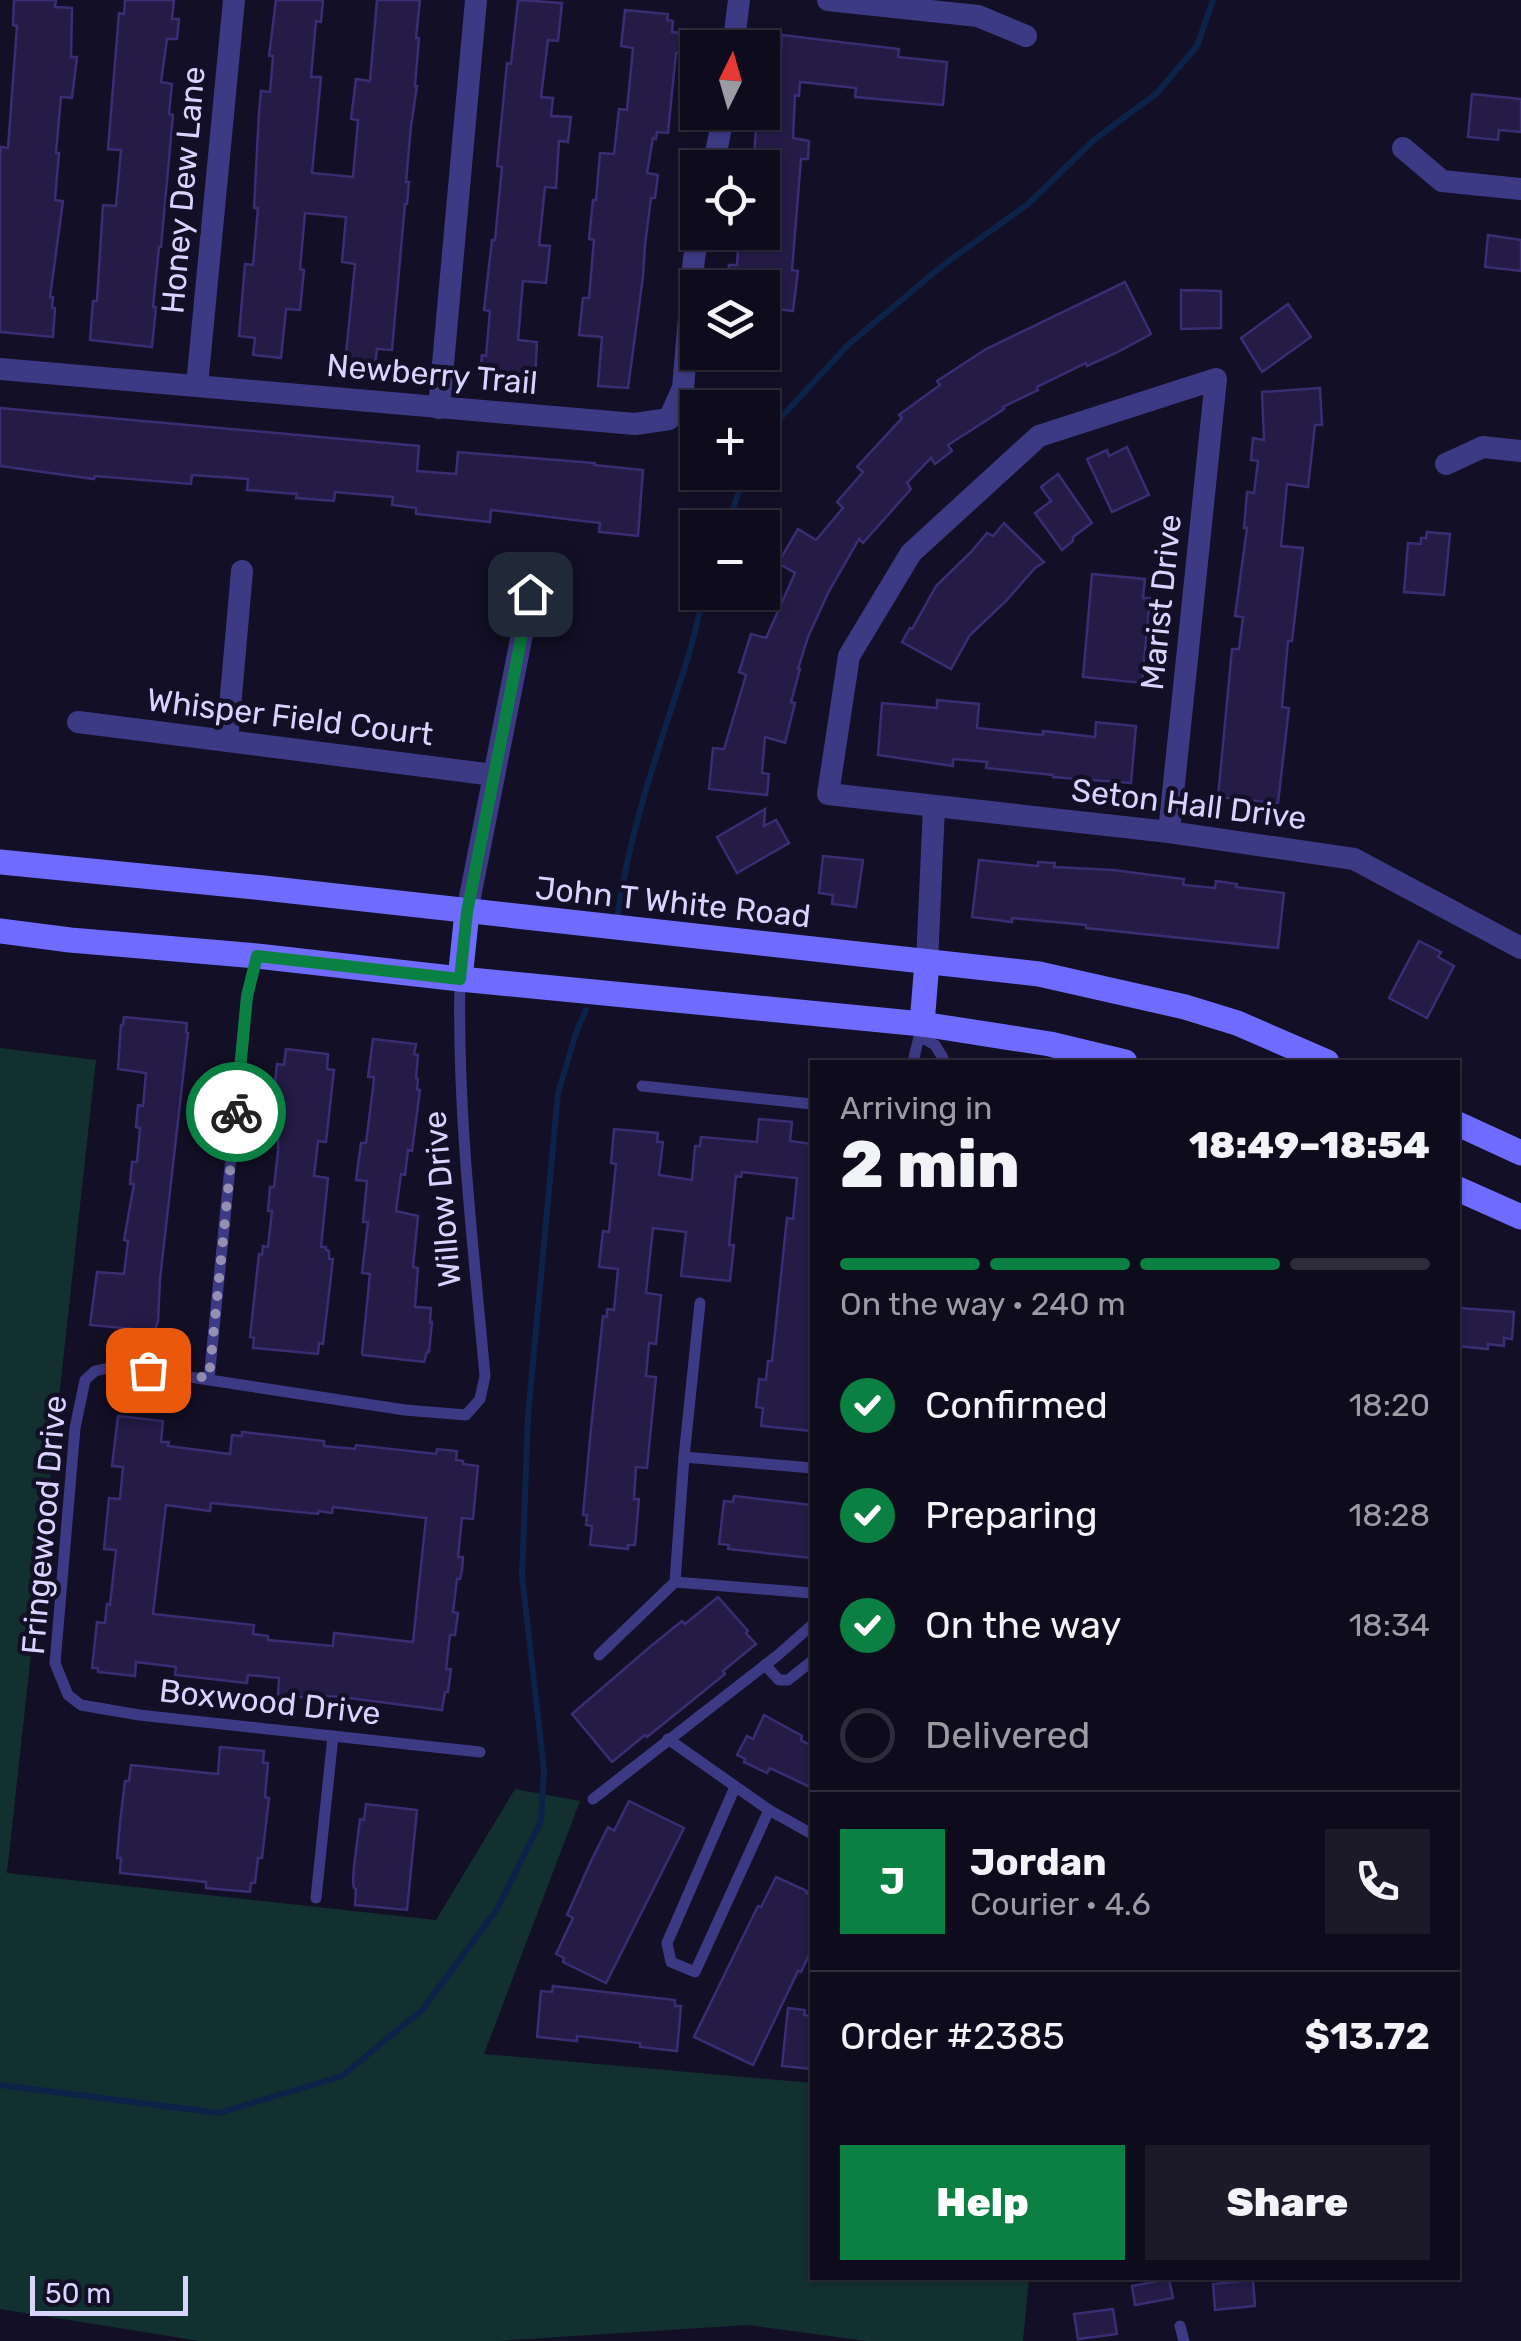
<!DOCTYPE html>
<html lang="en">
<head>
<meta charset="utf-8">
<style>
  :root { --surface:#0e0b1c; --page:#1c1929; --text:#f1f3f6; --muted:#9b9ba3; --line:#2e2b3b; --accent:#0b8043 }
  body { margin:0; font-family:Rubik,sans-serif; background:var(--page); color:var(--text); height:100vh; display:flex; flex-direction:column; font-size:38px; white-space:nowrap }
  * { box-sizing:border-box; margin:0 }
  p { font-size:32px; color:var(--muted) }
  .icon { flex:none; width:55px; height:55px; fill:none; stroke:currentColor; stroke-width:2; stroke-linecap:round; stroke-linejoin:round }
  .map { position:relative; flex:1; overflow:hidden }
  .side { position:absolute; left:810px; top:1060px; width:650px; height:1220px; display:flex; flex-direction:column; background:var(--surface); border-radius:0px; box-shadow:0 2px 8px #0004,0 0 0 2px var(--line) }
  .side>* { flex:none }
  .needle { width:65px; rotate:5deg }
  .tools { position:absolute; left:680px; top:30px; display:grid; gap:20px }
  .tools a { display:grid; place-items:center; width:100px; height:100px; border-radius:0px; background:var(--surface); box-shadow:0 2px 8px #0004,0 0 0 2px var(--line); font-size:50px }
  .scale { position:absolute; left:30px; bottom:25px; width:158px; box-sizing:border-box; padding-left:10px; border:5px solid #d9d4ff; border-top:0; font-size:28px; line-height:35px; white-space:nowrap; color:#d9d4ff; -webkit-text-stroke:8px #130f26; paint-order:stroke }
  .pin { position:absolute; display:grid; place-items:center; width:85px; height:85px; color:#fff; margin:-42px; border-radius:20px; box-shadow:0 5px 15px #0006 }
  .courier { position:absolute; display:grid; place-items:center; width:100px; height:100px; margin:-50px; border:8px solid #0b8043; border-radius:50%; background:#fff; color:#222; box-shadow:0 2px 12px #0007 }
  .summary em { font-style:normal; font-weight:800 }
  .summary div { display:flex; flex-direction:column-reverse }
  .summary { display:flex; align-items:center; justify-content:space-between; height:170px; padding:0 30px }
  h1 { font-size:65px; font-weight:800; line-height:75px }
  .bar { display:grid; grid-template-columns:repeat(4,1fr); gap:15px 10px; align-content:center; height:120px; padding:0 30px }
  .bar i { height:12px; border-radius:8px; background:var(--line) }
  .bar .selected { background:var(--accent) }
  .bar p { grid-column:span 4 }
  .line { display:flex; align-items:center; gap:25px; padding:0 30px; border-top:2px solid var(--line) }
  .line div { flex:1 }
  .round { display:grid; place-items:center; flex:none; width:105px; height:105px; border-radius:0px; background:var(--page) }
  ol { padding:0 30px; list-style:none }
  li { display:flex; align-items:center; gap:30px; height:110px }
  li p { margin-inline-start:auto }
  li .icon { padding:10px; border-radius:50%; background:var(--accent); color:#fff; stroke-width:4 }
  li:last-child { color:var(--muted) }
  li i { width:55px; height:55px; border:5px solid var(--line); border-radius:50% }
  .cta { display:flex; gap:20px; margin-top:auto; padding:20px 30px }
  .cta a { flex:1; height:115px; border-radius:0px; background:var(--accent); color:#fff; font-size:40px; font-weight:800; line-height:115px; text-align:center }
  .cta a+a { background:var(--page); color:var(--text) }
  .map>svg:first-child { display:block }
  .green { fill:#12302f }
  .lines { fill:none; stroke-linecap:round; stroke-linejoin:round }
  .stream { stroke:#0c2248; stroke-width:6 }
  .building { fill:#241b47; stroke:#3b2d73; stroke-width:2.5; fill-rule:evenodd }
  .lane { stroke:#3d3a85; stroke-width:11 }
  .street { stroke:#3d3a85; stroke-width:22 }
  .secondary { stroke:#6f6bff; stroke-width:25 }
  .done { stroke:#948fb3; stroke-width:10; stroke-dasharray:0 18 }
  .route { stroke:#0b8043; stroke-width:12 }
  .labels { text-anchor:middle; stroke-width:9; stroke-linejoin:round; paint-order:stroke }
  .street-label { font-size:32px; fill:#d9d4ff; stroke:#130f26 }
</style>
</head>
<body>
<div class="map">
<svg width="1521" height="2341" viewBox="0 0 1521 2341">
  <rect width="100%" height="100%" fill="#130f26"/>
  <path class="green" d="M 0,1048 L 96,1060 L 7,1873 L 436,1920 L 515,1789 L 580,1801 L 484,2054 L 812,2083 L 812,2278 L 1029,2278 L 1023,2341 L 867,2341 L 747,2325 L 498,2341 L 200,2341 L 0,2309 Z"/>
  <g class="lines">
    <g class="stream">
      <path d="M 762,443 L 774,425 L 849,344 L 942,266 L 1028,204 L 1095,139 L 1157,93 L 1197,46 L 1213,0"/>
      <path d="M 727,528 L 745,472"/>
      <path d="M 617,919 C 629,832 658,750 685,667 C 693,643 698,617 705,592"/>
      <path d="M 0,2085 L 219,2113 L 342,2076 L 423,2009 L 497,1909 L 541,1821 L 544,1770 L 522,1576 L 528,1416 L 558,1093 L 577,1030 L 586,1010"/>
    </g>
  </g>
  <g class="building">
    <path d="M 14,0 L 56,0 L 55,7 L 72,8 L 71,57 L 77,57 L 72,98 L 61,97 L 56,153 L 59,153 L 55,200 L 63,201 L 50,297 L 53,297 L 52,308 L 55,308 L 53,337 L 0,332 L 0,158 L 1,147 L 8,148 L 17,26 L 13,25 Z"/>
    <path d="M 125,0 L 174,0 L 172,19 L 179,19 L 177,39 L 167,39 L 161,82 L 172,84 L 169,114 L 173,115 L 161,247 L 159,247 L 153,307 L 156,307 L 152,347 L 90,340 L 93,301 L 97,301 L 103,205 L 116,206 L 121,150 L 108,149 L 119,13 L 124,14 Z"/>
    <path d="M 276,0 L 323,0 L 321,22 L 316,21 L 311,77 L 321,77 L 312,173 L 353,177 L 358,120 L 351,119 L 356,79 L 370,81 L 377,0 L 420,0 L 416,38 L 419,38 L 415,86 L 417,86 L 411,126 L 406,182 L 409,182 L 407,204 L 405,204 L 392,350 L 377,349 L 375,366 L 345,364 L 355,264 L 342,262 L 346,217 L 305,213 L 300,269 L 304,270 L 300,310 L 286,309 L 281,358 L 253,355 L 255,338 L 239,336 L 245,264 L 253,265 L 258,208 L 254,208 L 259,112 L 261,91 L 270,92 L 273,56 L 269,56 Z"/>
    <path d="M 518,0 L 562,3 L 558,41 L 548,40 L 541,97 L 553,98 L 551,116 L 571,117 L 568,142 L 559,141 L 556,188 L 545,187 L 539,245 L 550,246 L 546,283 L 523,281 L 518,340 L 537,342 L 535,380 L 480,374 L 482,355 L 486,356 L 490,311 L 484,310 L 492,240 L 495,240 L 502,167 L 497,166 L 507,63 L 511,64 Z"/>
    <path d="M 625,10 L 668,14 L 667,20 L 673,21 L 672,32 L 683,33 L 681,53 L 676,53 L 668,133 L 657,132 L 656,139 L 653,138 L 647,173 L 658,175 L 655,198 L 651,198 L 645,245 L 643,277 L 628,388 L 598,386 L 602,337 L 579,335 L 583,298 L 589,298 L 594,240 L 589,239 L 593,200 L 596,200 L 600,153 L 614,154 L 619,109 L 627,110 L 633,48 L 621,46 Z"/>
    <path d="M 782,35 L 899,49 L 898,57 L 947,62 L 943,105 L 855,97 L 856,88 L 800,82 L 799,96 L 795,95 L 793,138 L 809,141 L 808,159 L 801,159 L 792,270 L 798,271 L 793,311 L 762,307 L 762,288 L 727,288 L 729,265 L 737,265 L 739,232 L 762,232 L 762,168 L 753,168 L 757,118 L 762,118 L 763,49 L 781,51 Z"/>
    <path d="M 1472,94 L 1521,99 L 1521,132 L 1499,130 L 1498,140 L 1468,137 Z"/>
    <path d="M 1488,235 L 1521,240 L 1521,271 L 1485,267 Z"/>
    <path d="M 1125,282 L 1151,334 L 1116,353 L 1087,366 L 1086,363 L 1037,387 L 1038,390 L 1003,407 L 1004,409 L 948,445 L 952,451 L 935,464 L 931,458 L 907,483 L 911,489 L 863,543 L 859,539 L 828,593 L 808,637 L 798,669 L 800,669 L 791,702 L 795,703 L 785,743 L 765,737 L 762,773 L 769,774 L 767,795 L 709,789 L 713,748 L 724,749 L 746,675 L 739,672 L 751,634 L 766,638 L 795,573 L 778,563 L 798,529 L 816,540 L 843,508 L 837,502 L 863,472 L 857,467 L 902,418 L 899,415 L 940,385 L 937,381 L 986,349 Z"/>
    <path d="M 1181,290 L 1221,291 L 1221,328 L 1181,329 Z"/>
    <path d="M 1288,304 L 1311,337 L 1262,372 L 1241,338 Z"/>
    <path d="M 1320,388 L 1322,425 L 1315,425 L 1308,487 L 1287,484 L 1281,546 L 1303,548 L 1292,641 L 1288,641 L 1282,707 L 1289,708 L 1278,803 L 1218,797 L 1232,649 L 1239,649 L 1243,617 L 1235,616 L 1247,528 L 1244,528 L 1247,492 L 1254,493 L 1258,461 L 1251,460 L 1253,438 L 1264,440 L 1262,392 Z"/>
    <path d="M 0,408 L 419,446 L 417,471 L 456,474 L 458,452 L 595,463 L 594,465 L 643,470 L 638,536 L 599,532 L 600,523 L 491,510 L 490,522 L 416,514 L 416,508 L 392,505 L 393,497 L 335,492 L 334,501 L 296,498 L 297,494 L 247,490 L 248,479 L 192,475 L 191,484 L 95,476 L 94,479 L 0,466 Z"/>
    <path d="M 1127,447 L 1149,495 L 1112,512 L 1087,459 L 1107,450 L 1109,456 Z"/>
    <path d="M 1058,474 L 1092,523 L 1073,537 L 1073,541 L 1062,550 L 1035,513 L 1051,501 L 1041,487 Z"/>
    <path d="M 1004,523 L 1044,562 L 1035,568 L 1006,601 L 970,635 L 951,669 L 902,642 L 910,628 L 912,629 L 936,586 L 971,552 L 987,533 L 993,536 Z"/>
    <path d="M 1427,532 L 1450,534 L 1444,595 L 1404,592 L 1408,543 L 1421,544 L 1421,538 L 1426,538 Z"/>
    <path d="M 1092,574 L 1145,579 L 1143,598 L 1150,598 L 1142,683 L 1083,677 Z"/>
    <path d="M 937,700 L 979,704 L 977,728 L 1043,735 L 1043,731 L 1095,737 L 1096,722 L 1136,726 L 1131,783 L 1053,777 L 1053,775 L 986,768 L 987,762 L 953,759 L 953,766 L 878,755 L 882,703 L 937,708 Z"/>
    <path d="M 765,809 L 764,826 L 776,820 L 789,843 L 737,873 L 717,837 Z"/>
    <path d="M 823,856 L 863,860 L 856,907 L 832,904 L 833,895 L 819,893 Z"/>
    <path d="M 979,860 L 1038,866 L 1038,862 L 1055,863 L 1054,867 L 1113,870 L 1184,879 L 1183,885 L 1215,888 L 1216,881 L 1237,884 L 1236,887 L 1284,893 L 1278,948 L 1086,928 L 1086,925 L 1012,918 L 1012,922 L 972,917 Z"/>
    <path d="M 1419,941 L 1441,952 L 1438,957 L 1454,966 L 1427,1018 L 1389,998 Z"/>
    <path d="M 124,1017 L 187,1023 L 186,1032 L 188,1033 L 160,1279 L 158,1322 L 154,1331 L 90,1325 L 97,1272 L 124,1274 L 128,1241 L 124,1240 L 134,1184 L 130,1184 L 132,1162 L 137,1162 L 140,1128 L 136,1127 L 138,1105 L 143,1106 L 146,1073 L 118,1069 L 121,1025 L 123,1025 Z"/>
    <path d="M 373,1039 L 416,1044 L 414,1054 L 418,1055 L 416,1078 L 418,1079 L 417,1090 L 420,1090 L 412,1151 L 408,1150 L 405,1175 L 401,1174 L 396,1211 L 418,1216 L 413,1267 L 418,1268 L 415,1307 L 431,1308 L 430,1322 L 432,1322 L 429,1352 L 427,1352 L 424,1362 L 363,1355 L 362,1353 L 370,1274 L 362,1273 L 368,1222 L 363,1222 L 367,1181 L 356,1180 L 361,1143 L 366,1143 L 373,1088 L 374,1077 L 368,1077 Z"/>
    <path d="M 286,1049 L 328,1054 L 327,1069 L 334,1070 L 326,1142 L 318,1141 L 314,1176 L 328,1178 L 321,1247 L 326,1247 L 326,1250 L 329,1251 L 329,1259 L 333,1259 L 323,1344 L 319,1343 L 318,1354 L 253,1348 L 254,1338 L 250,1337 L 259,1254 L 262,1255 L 263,1246 L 268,1247 L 272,1211 L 268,1211 L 270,1187 L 274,1187 L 278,1152 L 278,1138 L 269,1137 L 277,1064 L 284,1065 Z"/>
    <path d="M 759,1119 L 792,1122 L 790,1141 L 812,1144 L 812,1431 L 761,1426 L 763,1408 L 756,1407 L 759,1379 L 766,1380 L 768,1361 L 772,1361 L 787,1218 L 793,1219 L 797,1178 L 742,1172 L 741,1177 L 736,1176 L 729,1245 L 734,1245 L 730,1281 L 681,1276 L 686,1232 L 653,1228 L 646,1293 L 661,1295 L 656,1344 L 649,1343 L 646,1376 L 656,1377 L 647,1468 L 636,1467 L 634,1499 L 639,1499 L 635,1545 L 628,1545 L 628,1549 L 590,1545 L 592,1526 L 586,1525 L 587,1515 L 583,1515 L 591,1428 L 603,1316 L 607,1317 L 607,1309 L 614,1310 L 618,1269 L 599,1267 L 603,1231 L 609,1232 L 616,1164 L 611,1163 L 614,1129 L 658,1133 L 657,1142 L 663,1142 L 659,1175 L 692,1180 L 695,1146 L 700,1146 L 701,1137 L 757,1142 Z"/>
    <path d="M 1460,1308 L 1514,1312 L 1512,1339 L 1504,1338 L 1504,1346 L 1488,1344 L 1488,1349 L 1458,1346 Z"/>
    <path d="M 118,1416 L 163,1421 L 161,1442 L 169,1442 L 168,1446 L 230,1454 L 232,1435 L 242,1436 L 242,1432 L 324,1441 L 324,1446 L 355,1449 L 356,1445 L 436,1454 L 437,1449 L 457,1451 L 456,1460 L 463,1461 L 463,1464 L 478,1466 L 473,1519 L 462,1518 L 458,1557 L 463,1557 L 462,1570 L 460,1579 L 457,1579 L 453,1612 L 458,1613 L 455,1635 L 450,1635 L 446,1669 L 451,1669 L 449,1684 L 448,1692 L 445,1692 L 442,1710 L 341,1697 L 310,1695 L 310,1698 L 278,1695 L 279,1678 L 248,1675 L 247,1683 L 175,1675 L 176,1667 L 136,1662 L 135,1676 L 98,1672 L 98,1668 L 92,1668 L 97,1622 L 105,1623 L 107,1604 L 110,1605 L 116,1550 L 104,1549 L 109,1498 L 120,1499 L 123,1467 L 112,1466 ZM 211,1503 L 318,1514 L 319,1511 L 332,1513 L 333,1507 L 426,1518 L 413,1642 L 334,1633 L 333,1646 L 268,1640 L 268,1636 L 253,1634 L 254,1625 L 153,1614 L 166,1505 L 210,1511 Z"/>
    <path d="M 734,1496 L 812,1505 L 812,1558 L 728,1549 L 729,1545 L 719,1544 L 724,1501 L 733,1502 Z"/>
    <path d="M 718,1597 L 748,1631 L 746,1633 L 756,1644 L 723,1671 L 725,1674 L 647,1737 L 645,1735 L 612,1762 L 572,1714 L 651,1646 L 682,1621 L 685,1624 Z"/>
    <path d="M 764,1715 L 802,1736 L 801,1740 L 812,1746 L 812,1788 L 770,1768 L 767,1773 L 744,1762 L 745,1759 L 737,1755 L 747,1736 L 753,1739 Z"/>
    <path d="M 220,1747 L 264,1751 L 263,1763 L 268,1763 L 265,1797 L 269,1798 L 262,1858 L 258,1858 L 255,1883 L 251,1883 L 250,1892 L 206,1888 L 206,1882 L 120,1873 L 121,1858 L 117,1858 L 120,1823 L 125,1781 L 129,1781 L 131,1765 L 218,1774 Z"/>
    <path d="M 629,1801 L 684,1828 L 606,1983 L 563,1962 L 564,1958 L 556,1954 L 573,1918 L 567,1915 L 591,1861 L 608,1827 L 614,1831 Z"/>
    <path d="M 366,1804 L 417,1810 L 407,1910 L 355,1905 L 356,1889 L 354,1888 L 353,1882 L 354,1866 L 360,1819 L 364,1820 Z"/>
    <path d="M 776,1877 L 807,1891 L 806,1893 L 812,1896 L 812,1949 L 801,1972 L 798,1971 L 753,2065 L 694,2037 L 758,1906 L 761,1907 Z"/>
    <path d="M 553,1986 L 675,2000 L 675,2006 L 681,2006 L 677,2051 L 640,2047 L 640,2043 L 577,2036 L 577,2041 L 537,2037 L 541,1991 L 552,1992 Z"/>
    <path d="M 788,2008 L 805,2010 L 804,2015 L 812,2016 L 812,2069 L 782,2066 Z"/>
    <path d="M 1169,2279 L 1173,2298 L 1135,2305 L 1132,2286 Z"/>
    <path d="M 1253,2280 L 1255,2306 L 1215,2310 L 1213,2284 Z"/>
    <path d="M 1113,2309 L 1117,2334 L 1078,2339 L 1074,2314 Z"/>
  </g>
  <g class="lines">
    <g class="lane">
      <path d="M 460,979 C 457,1112 473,1243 485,1376 L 480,1399 L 466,1415 L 405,1410 L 118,1366 L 95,1371 L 85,1380 L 75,1428 L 55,1663 L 68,1695 L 81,1705 L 139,1715 L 480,1752"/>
      <path d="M 921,1037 L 935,1045 L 943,1058 L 942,1062"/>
      <path d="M 913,1062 L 922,1024"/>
      <path d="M 642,1086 L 812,1104"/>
      <path d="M 209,1379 L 247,996 L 257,956"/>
      <path d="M 684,1457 L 700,1303"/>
      <path d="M 675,1582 L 812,1593"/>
      <path d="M 599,1655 L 675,1582 L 684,1457 L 812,1468"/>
      <path d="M 765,1665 L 779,1680 L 788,1680 L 812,1661"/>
      <path d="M 668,1739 L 769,1810 L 812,1834"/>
      <path d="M 735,1787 L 667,1943 L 671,1962 L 695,1972 L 769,1810"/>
      <path d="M 593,1799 L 778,1655 L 812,1625"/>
      <path d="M 316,1898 L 333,1736"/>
      <path d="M 1180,2326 L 1184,2341"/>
    </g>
    <g class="street">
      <path d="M 828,0 L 978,16 L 1026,36"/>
      <path d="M 733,48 L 739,0"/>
      <path d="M 1403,148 L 1442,181 L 1521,189"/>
      <path d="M 713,168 L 724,112"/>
      <path d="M 0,369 L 635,424 L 669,419 L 683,388 L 694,258 L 699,232"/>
      <path d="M 197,385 L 234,0"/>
      <path d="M 439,408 L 476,0"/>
      <path d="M 1446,464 L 1483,447 L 1521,451"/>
      <path d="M 78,722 L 494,775"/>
      <path d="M 227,741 L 242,571"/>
      <path d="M 1169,832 L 1216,379 L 1039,436 L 911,553 L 849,656 L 828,794 L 1169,832 L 1354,859 L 1521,948"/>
      <path d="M 467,912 L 530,594"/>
      <path d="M 927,962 L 934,807"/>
    </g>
    <g class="secondary">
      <path d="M 0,862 L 264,888 L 1039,974 L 1185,1007 L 1237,1023 L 1327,1062"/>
      <path d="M 0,931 L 70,940 L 257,956 L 460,979 L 922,1024 L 1050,1044 L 1125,1062"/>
      <path d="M 460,979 L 467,912"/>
      <path d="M 922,1024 L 927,962"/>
      <path d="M 1458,1124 L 1521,1153"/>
      <path d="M 1458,1189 L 1521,1217"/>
    </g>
  </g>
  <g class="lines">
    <path class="done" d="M 148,1370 L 209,1378 L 236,1112"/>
    <path class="route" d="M 236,1112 L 247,996 L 257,956 L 460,979 L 467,912 L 530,594"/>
  </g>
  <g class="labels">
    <g class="street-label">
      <text transform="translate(183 190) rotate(-85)" y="11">Honey Dew Lane</text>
      <text transform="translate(432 374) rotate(5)" y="11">Newberry Trail</text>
      <text transform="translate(1161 602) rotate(-84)" y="11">Marist Drive</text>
      <text transform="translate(290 717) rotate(7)" y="11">Whisper Field Court</text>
      <text transform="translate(1189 804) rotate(7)" y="11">Seton Hall Drive</text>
      <text transform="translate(673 902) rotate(6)" y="11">John T White Road</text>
      <text transform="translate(442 1199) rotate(-95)" y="11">Willow Drive</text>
      <text transform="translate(44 1525) rotate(-85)" y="11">Fringewood Drive</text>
      <text transform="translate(270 1702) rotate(6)" y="11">Boxwood Drive</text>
    </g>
  </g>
</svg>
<div class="tools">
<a><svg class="needle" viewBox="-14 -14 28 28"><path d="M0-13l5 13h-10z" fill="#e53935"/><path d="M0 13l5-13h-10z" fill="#9b9ba3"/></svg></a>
<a><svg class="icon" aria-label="locate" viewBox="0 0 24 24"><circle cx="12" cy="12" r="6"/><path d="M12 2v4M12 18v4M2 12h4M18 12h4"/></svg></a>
<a><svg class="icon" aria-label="layers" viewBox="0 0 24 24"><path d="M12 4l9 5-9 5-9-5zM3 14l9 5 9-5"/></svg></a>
<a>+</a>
<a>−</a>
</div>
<div class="scale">50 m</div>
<div class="pin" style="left:148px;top:1370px;background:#ea580c"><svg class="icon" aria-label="bag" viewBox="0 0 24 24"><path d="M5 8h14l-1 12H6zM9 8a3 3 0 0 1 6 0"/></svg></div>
<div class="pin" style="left:530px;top:594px;background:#1f2937"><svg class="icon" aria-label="home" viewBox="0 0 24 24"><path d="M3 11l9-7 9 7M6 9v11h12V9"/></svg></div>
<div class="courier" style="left:236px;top:1112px"><svg class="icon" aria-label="bike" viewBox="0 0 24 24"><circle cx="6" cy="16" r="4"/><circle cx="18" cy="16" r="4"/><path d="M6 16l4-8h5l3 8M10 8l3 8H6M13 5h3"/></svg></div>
<section class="side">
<div class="summary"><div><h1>2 min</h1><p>Arriving in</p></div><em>18:49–18:54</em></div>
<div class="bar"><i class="selected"></i><i class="selected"></i><i class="selected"></i><i></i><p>On the way · 240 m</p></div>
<ol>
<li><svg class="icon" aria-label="check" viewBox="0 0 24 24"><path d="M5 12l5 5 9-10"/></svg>Confirmed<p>18:20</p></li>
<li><svg class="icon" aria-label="check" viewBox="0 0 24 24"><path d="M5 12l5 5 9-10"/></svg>Preparing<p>18:28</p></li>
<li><svg class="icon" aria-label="check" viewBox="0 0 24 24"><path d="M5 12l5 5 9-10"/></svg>On the way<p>18:34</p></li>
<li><i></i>Delivered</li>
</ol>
<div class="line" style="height:180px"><b class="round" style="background:var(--accent);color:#fff">J</b><div><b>Jordan</b><p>Courier · 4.6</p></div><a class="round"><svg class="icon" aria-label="phone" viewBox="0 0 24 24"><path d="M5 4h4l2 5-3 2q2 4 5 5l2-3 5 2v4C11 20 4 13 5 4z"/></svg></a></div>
<div class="line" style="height:130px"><div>Order #2385</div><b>$13.72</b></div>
<div class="cta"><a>Help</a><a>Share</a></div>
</section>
</div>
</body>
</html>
